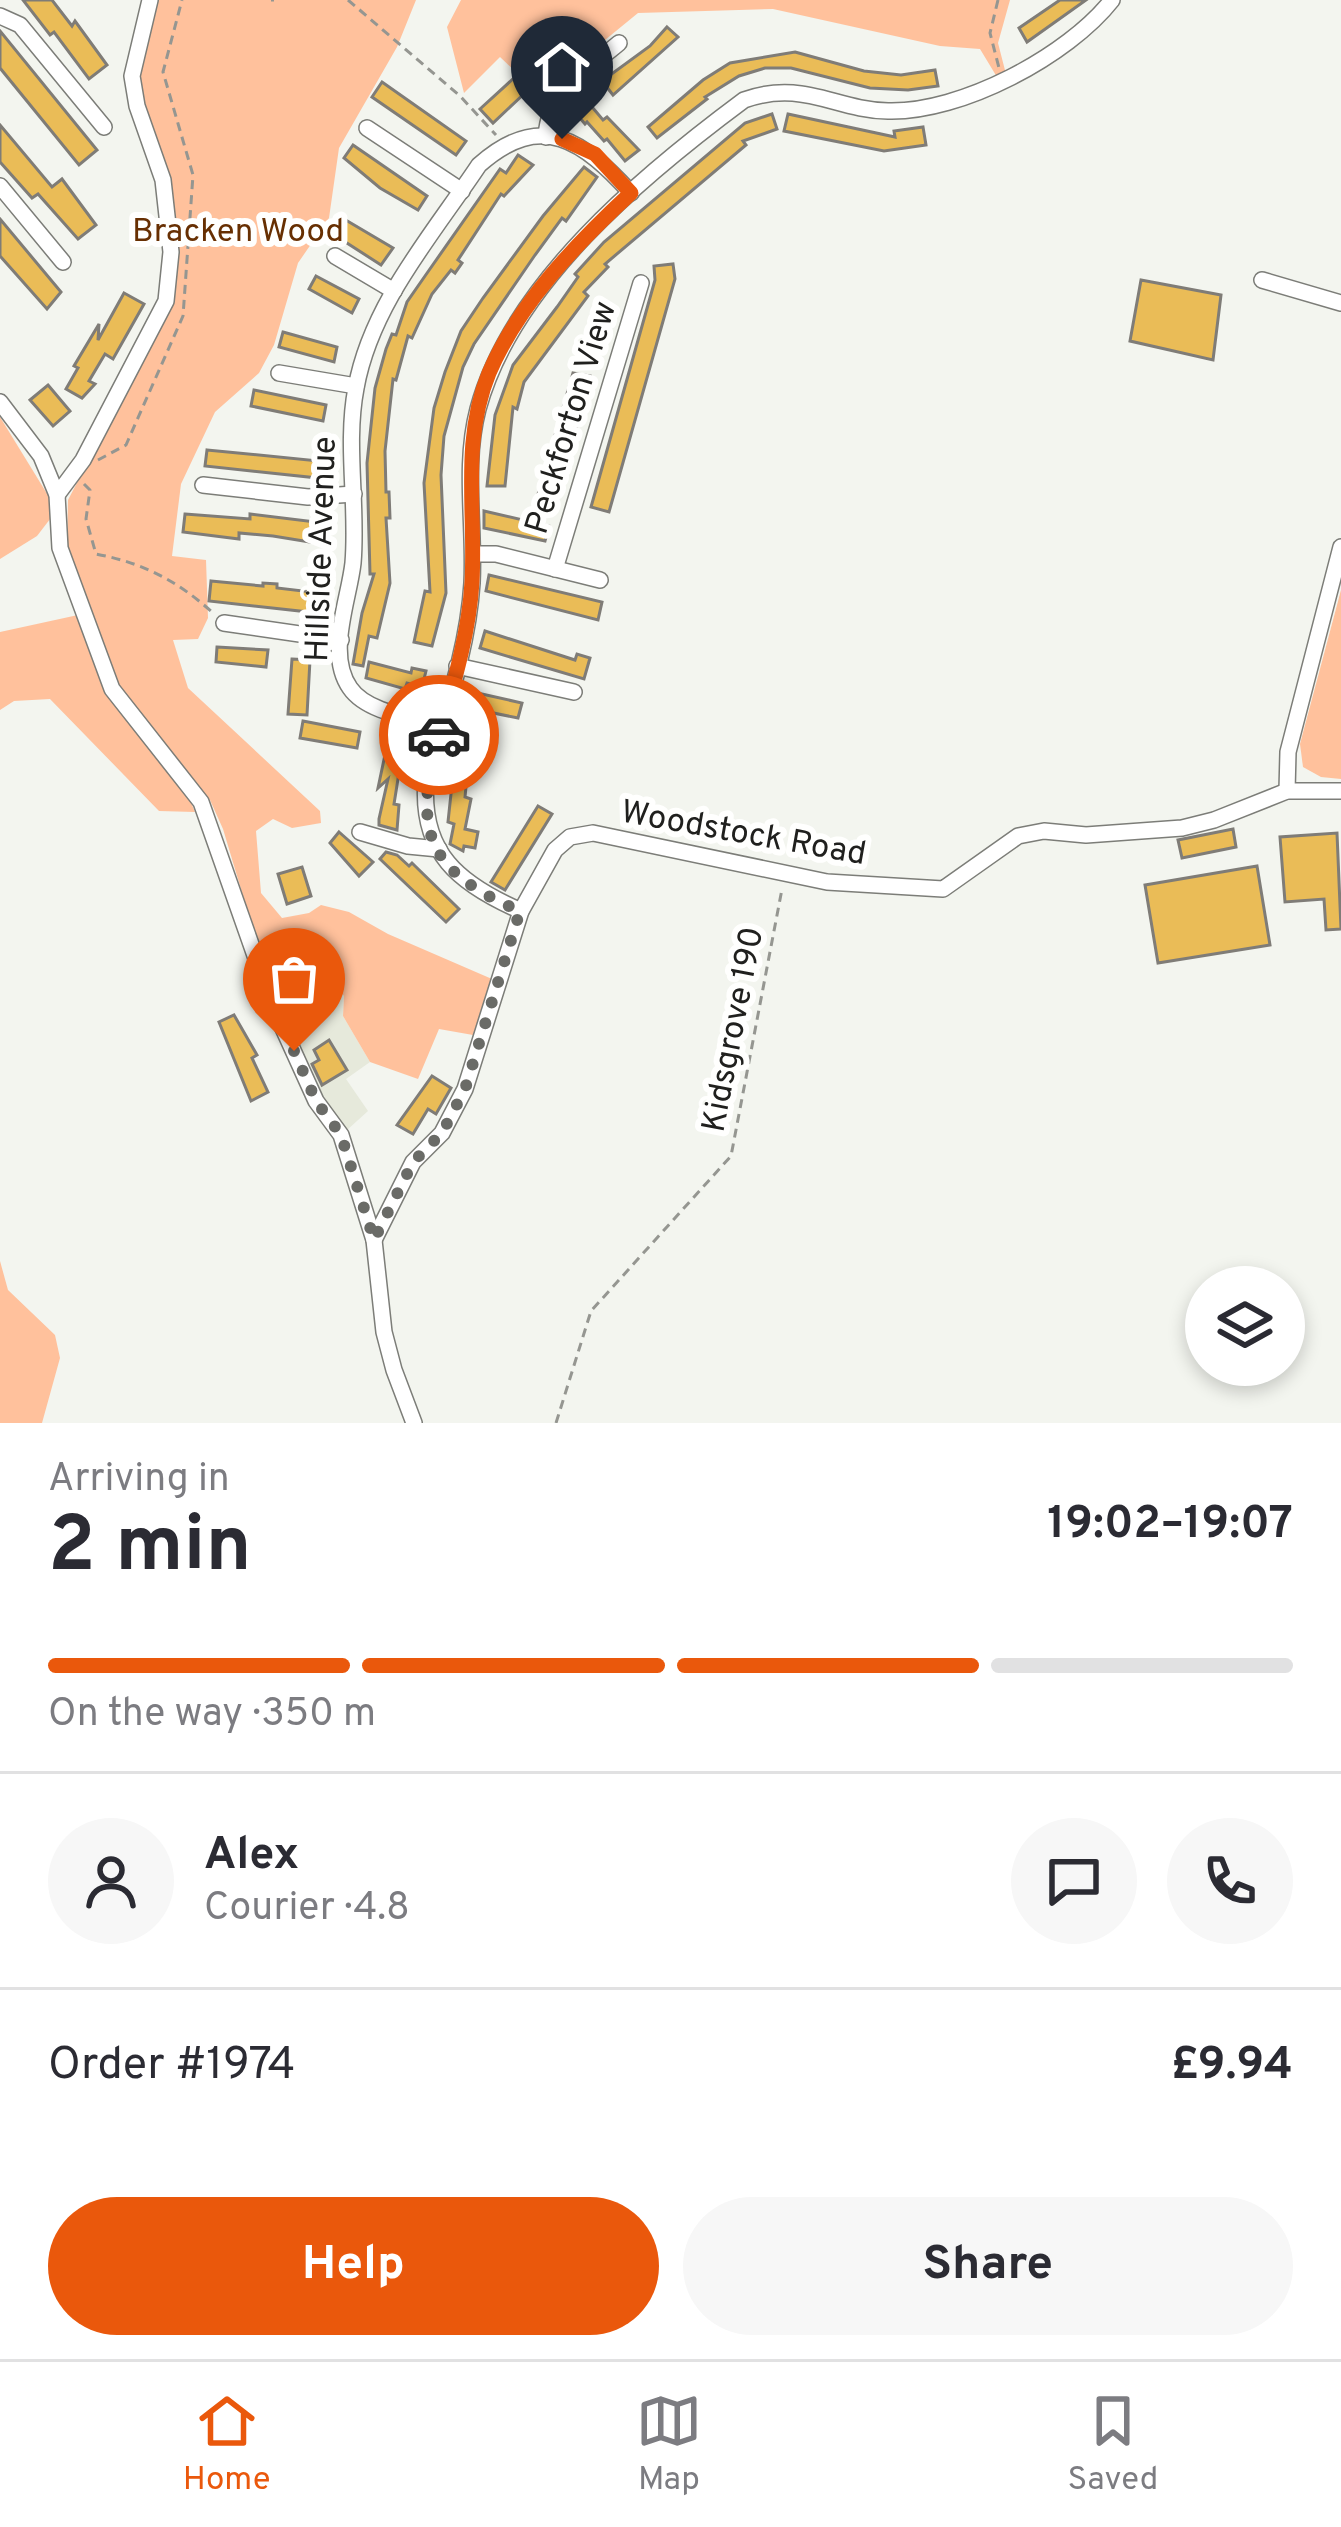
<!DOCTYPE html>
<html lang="en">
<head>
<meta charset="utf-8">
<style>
  :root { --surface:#fff; --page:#f7f7f7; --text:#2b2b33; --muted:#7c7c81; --line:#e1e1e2; --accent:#ea580c }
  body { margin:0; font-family:Overpass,sans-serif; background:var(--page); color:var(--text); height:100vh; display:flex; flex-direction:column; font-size:45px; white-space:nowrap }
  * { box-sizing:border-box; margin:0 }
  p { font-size:39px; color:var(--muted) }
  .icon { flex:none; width:66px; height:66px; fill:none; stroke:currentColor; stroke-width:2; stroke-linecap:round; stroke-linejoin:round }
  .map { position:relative; height:1423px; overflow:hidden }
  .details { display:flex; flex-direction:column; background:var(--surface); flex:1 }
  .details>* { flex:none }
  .tools { position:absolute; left:1185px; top:1266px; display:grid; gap:24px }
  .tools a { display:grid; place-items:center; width:120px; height:120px; border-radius:50%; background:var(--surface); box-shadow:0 6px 18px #0003; font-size:60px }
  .pin { position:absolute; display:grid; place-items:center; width:102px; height:102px; color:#fff; margin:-123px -51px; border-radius:50% 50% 50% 0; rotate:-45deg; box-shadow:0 0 12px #0007 }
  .pin .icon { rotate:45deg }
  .courier { position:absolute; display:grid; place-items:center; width:120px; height:120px; margin:-60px; border:9px solid #ea580c; border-radius:50%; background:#fff; color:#222; box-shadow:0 3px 15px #0007 }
  .headline em { font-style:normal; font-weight:700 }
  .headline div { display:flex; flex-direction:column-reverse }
  .headline { display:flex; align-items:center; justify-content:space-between; height:204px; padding:0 48px }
  h1 { font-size:78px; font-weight:700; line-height:90px }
  .bar { display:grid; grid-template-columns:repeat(4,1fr); gap:18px 12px; align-content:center; height:144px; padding:0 48px }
  .bar i { height:15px; border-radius:9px; background:var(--line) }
  .bar .active { background:var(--accent) }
  .bar p { grid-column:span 4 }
  .line { display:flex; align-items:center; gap:30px; padding:0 48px; border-top:3px solid var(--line) }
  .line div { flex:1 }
  .round { display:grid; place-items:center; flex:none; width:126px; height:126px; border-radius:63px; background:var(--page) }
  .action { display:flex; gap:24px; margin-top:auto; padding:24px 48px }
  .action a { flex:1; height:138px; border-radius:72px; background:var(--accent); color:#fff; font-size:48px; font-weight:700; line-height:138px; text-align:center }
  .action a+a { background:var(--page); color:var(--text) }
  .dock { display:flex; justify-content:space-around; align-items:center; height:168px; border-top:3px solid var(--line); background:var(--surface); font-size:33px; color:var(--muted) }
  .dock a { display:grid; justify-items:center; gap:6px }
  .dock .active { color:var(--accent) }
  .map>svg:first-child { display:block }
  .built { fill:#e6e9db }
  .green { fill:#ffc19c }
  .building { fill:#eabc57; stroke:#7f7c77; stroke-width:3 }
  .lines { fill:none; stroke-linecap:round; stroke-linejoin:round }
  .minor-casing { stroke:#7c7d78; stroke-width:18 }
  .path { stroke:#959691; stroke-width:3; stroke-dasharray:9 6; stroke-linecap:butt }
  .minor { stroke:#fff; stroke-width:15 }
  .done { stroke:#6a6b67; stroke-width:12; stroke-dasharray:0 21.6 }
  .route { stroke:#ea580c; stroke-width:15 }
  .labels { text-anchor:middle; stroke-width:12; stroke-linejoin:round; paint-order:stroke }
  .park-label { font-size:33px; fill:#672f02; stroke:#fffffe }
  .street-label { font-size:33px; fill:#20201e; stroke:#fffffe }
</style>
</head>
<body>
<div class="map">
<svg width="1341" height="1423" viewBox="0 0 1341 1423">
  <rect width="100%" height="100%" fill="#f3f5ef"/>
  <path class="built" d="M 326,972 L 344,996 L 343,1016 L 370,1062 L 346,1079 L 368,1111 L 347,1130 L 303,1067 L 280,999 Z"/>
  <g class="green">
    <path d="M 150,0 L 416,0 L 397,47 L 339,148 L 329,218 L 298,263 L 274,345 L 259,373 L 215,412 L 181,484 L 172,556 L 206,560 L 208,618 L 198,639 L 173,640 L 188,688 L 320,811 L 321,823 L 292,828 L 273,819 L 256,831 L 261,893 L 282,918 L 309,913 L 321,905 L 349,912 L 388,934 L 492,979 L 473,1035 L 439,1029 L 418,1079 L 370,1062 L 343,1016 L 344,996 L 327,973 L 280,999 L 258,946 L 223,829 L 210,800 L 126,702 L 114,678 L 67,544 L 68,500 L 171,302 L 171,252 L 137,74 Z"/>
    <path d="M 461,0 L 1010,0 L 998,43 L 1007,78 L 1000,82 L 980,49 L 940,46 L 773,9 L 638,13 L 539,94 L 500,57 L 464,93 L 447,27 Z"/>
    <path d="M 0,417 L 57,510 L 37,536 L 0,559 Z"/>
    <path d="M 1341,590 L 1341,779 L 1321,777 L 1303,767 L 1300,744 Z"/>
    <path d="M 78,615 L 107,692 L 184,786 L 195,812 L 159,811 L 50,699 L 14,701 L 0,710 L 0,632 Z"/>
    <path d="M 0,1261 L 8,1290 L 55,1335 L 60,1358 L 42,1423 L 0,1423 Z"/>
  </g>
  <g class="building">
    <path d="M 23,0 L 52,0 L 72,26 L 75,21 L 107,65 L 89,79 L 54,32 L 50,35 Z"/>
    <path d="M 1060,0 L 1086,0 L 1027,42 L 1019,28 Z"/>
    <path d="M 667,27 L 678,37 L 613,95 L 602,81 L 650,46 Z"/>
    <path d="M 0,31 L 97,150 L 79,165 L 0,68 Z"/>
    <path d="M 795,52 L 864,71 L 901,75 L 935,70 L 938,86 L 908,90 L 870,88 L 791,68 L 765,68 L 739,76 L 705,97 L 707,99 L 657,138 L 648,127 L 703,80 L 730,63 Z"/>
    <path d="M 514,78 L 526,92 L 493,123 L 480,109 Z"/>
    <path d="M 382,82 L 466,141 L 456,155 L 372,97 Z"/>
    <path d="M 582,95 L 603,120 L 607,117 L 639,150 L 625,161 L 607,139 L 604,141 L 587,122 L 585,124 L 569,105 Z"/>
    <path d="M 772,114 L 777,129 L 743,141 L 746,145 L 605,264 L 608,267 L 584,292 L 588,296 L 524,382 L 517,409 L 513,407 L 505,486 L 487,486 L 495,415 L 513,365 L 557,307 L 578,277 L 575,274 L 604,242 L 745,123 Z"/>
    <path d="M 788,114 L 895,137 L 894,131 L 923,127 L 926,145 L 884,151 L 784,131 Z"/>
    <path d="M 0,125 L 52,187 L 62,179 L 96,225 L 78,239 L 38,194 L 32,198 L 0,162 Z"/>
    <path d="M 353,145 L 427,196 L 418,210 L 380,188 L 344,158 Z"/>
    <path d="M 518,155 L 533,165 L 504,196 L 501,194 L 458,260 L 462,263 L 455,273 L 451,270 L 432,294 L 412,338 L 408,336 L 396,380 L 393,379 L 385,451 L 386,492 L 389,492 L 390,518 L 386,518 L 390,583 L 377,638 L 369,636 L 363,666 L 353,664 L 362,613 L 374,574 L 370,574 L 367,463 L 375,388 L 386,349 L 392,334 L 396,335 L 407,302 L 425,276 L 500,169 L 506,173 Z"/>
    <path d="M 584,167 L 597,177 L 566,221 L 562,218 L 535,255 L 474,344 L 463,367 L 444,436 L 441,475 L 446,593 L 432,646 L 414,642 L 425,591 L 430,592 L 424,483 L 434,408 L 445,372 L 461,331 L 483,298 L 543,216 Z"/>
    <path d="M 0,219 L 61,292 L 47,309 L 0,256 Z"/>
    <path d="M 344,219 L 393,248 L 381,265 L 333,234 Z"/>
    <path d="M 673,264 L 675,279 L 609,512 L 591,507 L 655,280 L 654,266 Z"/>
    <path d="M 316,276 L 359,299 L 352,313 L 309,289 Z"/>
    <path d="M 1141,280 L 1221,295 L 1213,360 L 1130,341 Z"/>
    <path d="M 124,293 L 144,304 L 113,359 L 105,354 L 89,381 L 95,384 L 82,398 L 66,389 L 78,368 L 74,366 L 99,324 L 98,340 Z"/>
    <path d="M 283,332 L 337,347 L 334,362 L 279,347 Z"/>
    <path d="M 573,373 L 590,376 L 572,445 L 568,444 L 557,498 L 538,494 Z"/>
    <path d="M 48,385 L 70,411 L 53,426 L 30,400 Z"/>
    <path d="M 254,390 L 326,405 L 323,421 L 251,406 Z"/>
    <path d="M 207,450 L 319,461 L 318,478 L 205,466 Z"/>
    <path d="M 484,511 L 549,526 L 545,541 L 484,528 Z"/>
    <path d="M 185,514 L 250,519 L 250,514 L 324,523 L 322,544 L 273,536 L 239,533 L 239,539 L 183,532 Z"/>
    <path d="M 489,575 L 602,602 L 598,620 L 486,591 Z"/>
    <path d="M 211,581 L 263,586 L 263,583 L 277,584 L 277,588 L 320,593 L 318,613 L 209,601 Z"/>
    <path d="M 485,631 L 575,660 L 577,654 L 590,658 L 584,679 L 480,648 Z"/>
    <path d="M 217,647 L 268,650 L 266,667 L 216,662 Z"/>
    <path d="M 292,659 L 310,660 L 307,715 L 288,714 Z"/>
    <path d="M 369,662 L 411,673 L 412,668 L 426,671 L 422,687 L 407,683 L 405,689 L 366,678 Z"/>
    <path d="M 473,692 L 522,703 L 518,718 L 469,708 Z"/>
    <path d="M 303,721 L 360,732 L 357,748 L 300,738 Z"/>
    <path d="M 390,731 L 405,735 L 394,804 L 399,805 L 397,830 L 379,825 L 379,819 L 388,779 L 378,788 Z"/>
    <path d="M 458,731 L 476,736 L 468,766 L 465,797 L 471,799 L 465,829 L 478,832 L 475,848 L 464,846 L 463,851 L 450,844 L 454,824 L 448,822 L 453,775 L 447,773 Z"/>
    <path d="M 538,806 L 552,814 L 505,890 L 491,882 Z"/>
    <path d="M 1233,829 L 1236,847 L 1182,858 L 1178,840 Z"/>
    <path d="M 339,832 L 373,862 L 359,876 L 330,843 Z"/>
    <path d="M 1337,833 L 1341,929 L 1326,930 L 1324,899 L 1285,902 L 1280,837 Z"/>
    <path d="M 386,852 L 397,855 L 409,866 L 412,863 L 459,909 L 446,922 L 380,859 Z"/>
    <path d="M 1257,866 L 1270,945 L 1158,963 L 1145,885 Z"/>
    <path d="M 302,867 L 311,896 L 287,904 L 278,874 Z"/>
    <path d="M 234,1015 L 257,1055 L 252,1058 L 268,1092 L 251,1101 L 219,1022 Z"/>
    <path d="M 329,1040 L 347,1070 L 322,1085 L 312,1064 L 319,1060 L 314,1050 Z"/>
    <path d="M 432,1076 L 451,1088 L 436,1114 L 428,1109 L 413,1134 L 397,1125 Z"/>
  </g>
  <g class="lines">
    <defs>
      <g id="minor">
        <path d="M 0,16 L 20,25 L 104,127"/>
        <path d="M 367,128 L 462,191"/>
        <path d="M 546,137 C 549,89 585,72 619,43"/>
        <path d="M 0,186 L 63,262"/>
        <path d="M 335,256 L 394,291"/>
        <path d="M 1262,280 L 1341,303"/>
        <path d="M 279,373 L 356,386"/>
        <path d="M 0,402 L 41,456 L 57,495 L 60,548 L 112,689 L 201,802 L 272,1004 L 316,1101 L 341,1135 L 374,1240 L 384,1332 L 394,1370 L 414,1423"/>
        <path d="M 203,485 L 308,497 L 354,494"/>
        <path d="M 57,495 L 83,460 L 166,301 L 171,252 L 163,180 L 137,106 L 132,76 L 150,0"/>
        <path d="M 473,554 L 496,554 L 600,580"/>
        <path d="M 555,569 L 641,283"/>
        <path d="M 224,623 L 341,640"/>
        <path d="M 457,666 L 574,692"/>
        <path d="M 441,726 C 414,718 367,713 350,688 C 326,654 349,600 353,563 C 358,505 345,445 356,388 C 371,304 433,234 479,165 C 542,109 584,142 631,193"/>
        <path d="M 1287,791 L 1288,752 L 1341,547"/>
        <path d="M 360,832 L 408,846 L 439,849"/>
        <path d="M 521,911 C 459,884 420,853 426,780 C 444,716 468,649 472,583 C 475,525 463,466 478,409 C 512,283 643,175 744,100 C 803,79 835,110 888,111 C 961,113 1068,56 1112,0"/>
        <path d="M 374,1240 L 413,1162 L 442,1133 L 465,1089 L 521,911 L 555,850 L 570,837 L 593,833 L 827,882 L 943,889 L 1018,836 L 1044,831 L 1086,835 L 1182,828 L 1214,820 L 1287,791 L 1341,791"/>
      </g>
    </defs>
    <use href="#minor" class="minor-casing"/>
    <g class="path">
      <path d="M 271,0 L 274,0"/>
      <path d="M 348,0 L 460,96 L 496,135"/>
      <path d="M 998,0 L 990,33 L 999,68"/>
      <path d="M 98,460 L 126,445 L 183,316 L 193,175 L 163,72 L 182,0"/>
      <path d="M 84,484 L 90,490 L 86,519 L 96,554 C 143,563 176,580 212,612"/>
      <path d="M 556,1423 L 591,1311 L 731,1156 L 782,889"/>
    </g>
    <use href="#minor" class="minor"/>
  </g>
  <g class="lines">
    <path class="done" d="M 294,1051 L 316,1101 L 341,1135 L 374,1240 L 413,1162 L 442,1133 L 465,1089 L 520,911 C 427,871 412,832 439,735"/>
    <path class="route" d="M 439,735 C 453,686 469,634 472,582 C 476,511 461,441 489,373 C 519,303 576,244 631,193 L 595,154 L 562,139"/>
  </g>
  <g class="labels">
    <g class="park-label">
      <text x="238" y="241">Bracken Wood</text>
    </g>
    <g class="street-label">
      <text transform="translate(569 417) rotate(-73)" y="12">Peckforton View</text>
      <text transform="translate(319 549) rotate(-88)" y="12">Hillside Avenue</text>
      <text transform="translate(744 831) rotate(10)" y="12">Woodstock Road</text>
      <text transform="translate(731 1029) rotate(-79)" y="12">Kidsgrove 190</text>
    </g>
  </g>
</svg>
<div class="tools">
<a><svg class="icon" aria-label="layers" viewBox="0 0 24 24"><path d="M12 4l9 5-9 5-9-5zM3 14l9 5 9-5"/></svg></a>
</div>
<div class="pin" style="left:294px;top:1051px;background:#ea580c"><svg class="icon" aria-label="bag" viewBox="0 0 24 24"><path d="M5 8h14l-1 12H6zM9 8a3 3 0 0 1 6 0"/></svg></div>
<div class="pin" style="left:562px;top:139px;background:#1f2937"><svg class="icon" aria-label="home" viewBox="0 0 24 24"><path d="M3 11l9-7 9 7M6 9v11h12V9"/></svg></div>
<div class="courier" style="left:439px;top:735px"><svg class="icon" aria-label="car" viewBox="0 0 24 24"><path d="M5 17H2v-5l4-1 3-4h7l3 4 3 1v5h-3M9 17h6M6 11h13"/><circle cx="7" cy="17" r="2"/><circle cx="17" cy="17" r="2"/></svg></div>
</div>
<section class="details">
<div class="headline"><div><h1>2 min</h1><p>Arriving in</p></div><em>19:02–19:07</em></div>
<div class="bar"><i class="active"></i><i class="active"></i><i class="active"></i><i></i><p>On the way · 350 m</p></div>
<div class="line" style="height:216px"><a class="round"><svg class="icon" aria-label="person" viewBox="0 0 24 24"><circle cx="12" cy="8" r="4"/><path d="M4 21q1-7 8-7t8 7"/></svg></a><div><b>Alex</b><p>Courier · 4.8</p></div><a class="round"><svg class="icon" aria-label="chat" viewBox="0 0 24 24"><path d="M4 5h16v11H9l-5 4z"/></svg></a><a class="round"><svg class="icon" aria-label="phone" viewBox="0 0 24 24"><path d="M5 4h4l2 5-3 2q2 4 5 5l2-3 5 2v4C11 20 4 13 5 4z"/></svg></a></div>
<div class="line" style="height:156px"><div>Order #1974</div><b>£9.94</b></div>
<div class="action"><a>Help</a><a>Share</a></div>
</section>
<nav class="dock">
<a class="active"><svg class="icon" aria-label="home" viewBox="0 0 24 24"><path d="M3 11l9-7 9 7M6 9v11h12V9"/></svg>Home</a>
<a><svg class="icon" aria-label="map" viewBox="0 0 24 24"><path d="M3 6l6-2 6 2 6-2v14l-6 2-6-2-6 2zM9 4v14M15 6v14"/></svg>Map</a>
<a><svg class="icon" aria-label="saved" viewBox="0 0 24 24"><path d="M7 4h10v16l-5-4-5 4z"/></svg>Saved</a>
</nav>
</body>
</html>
